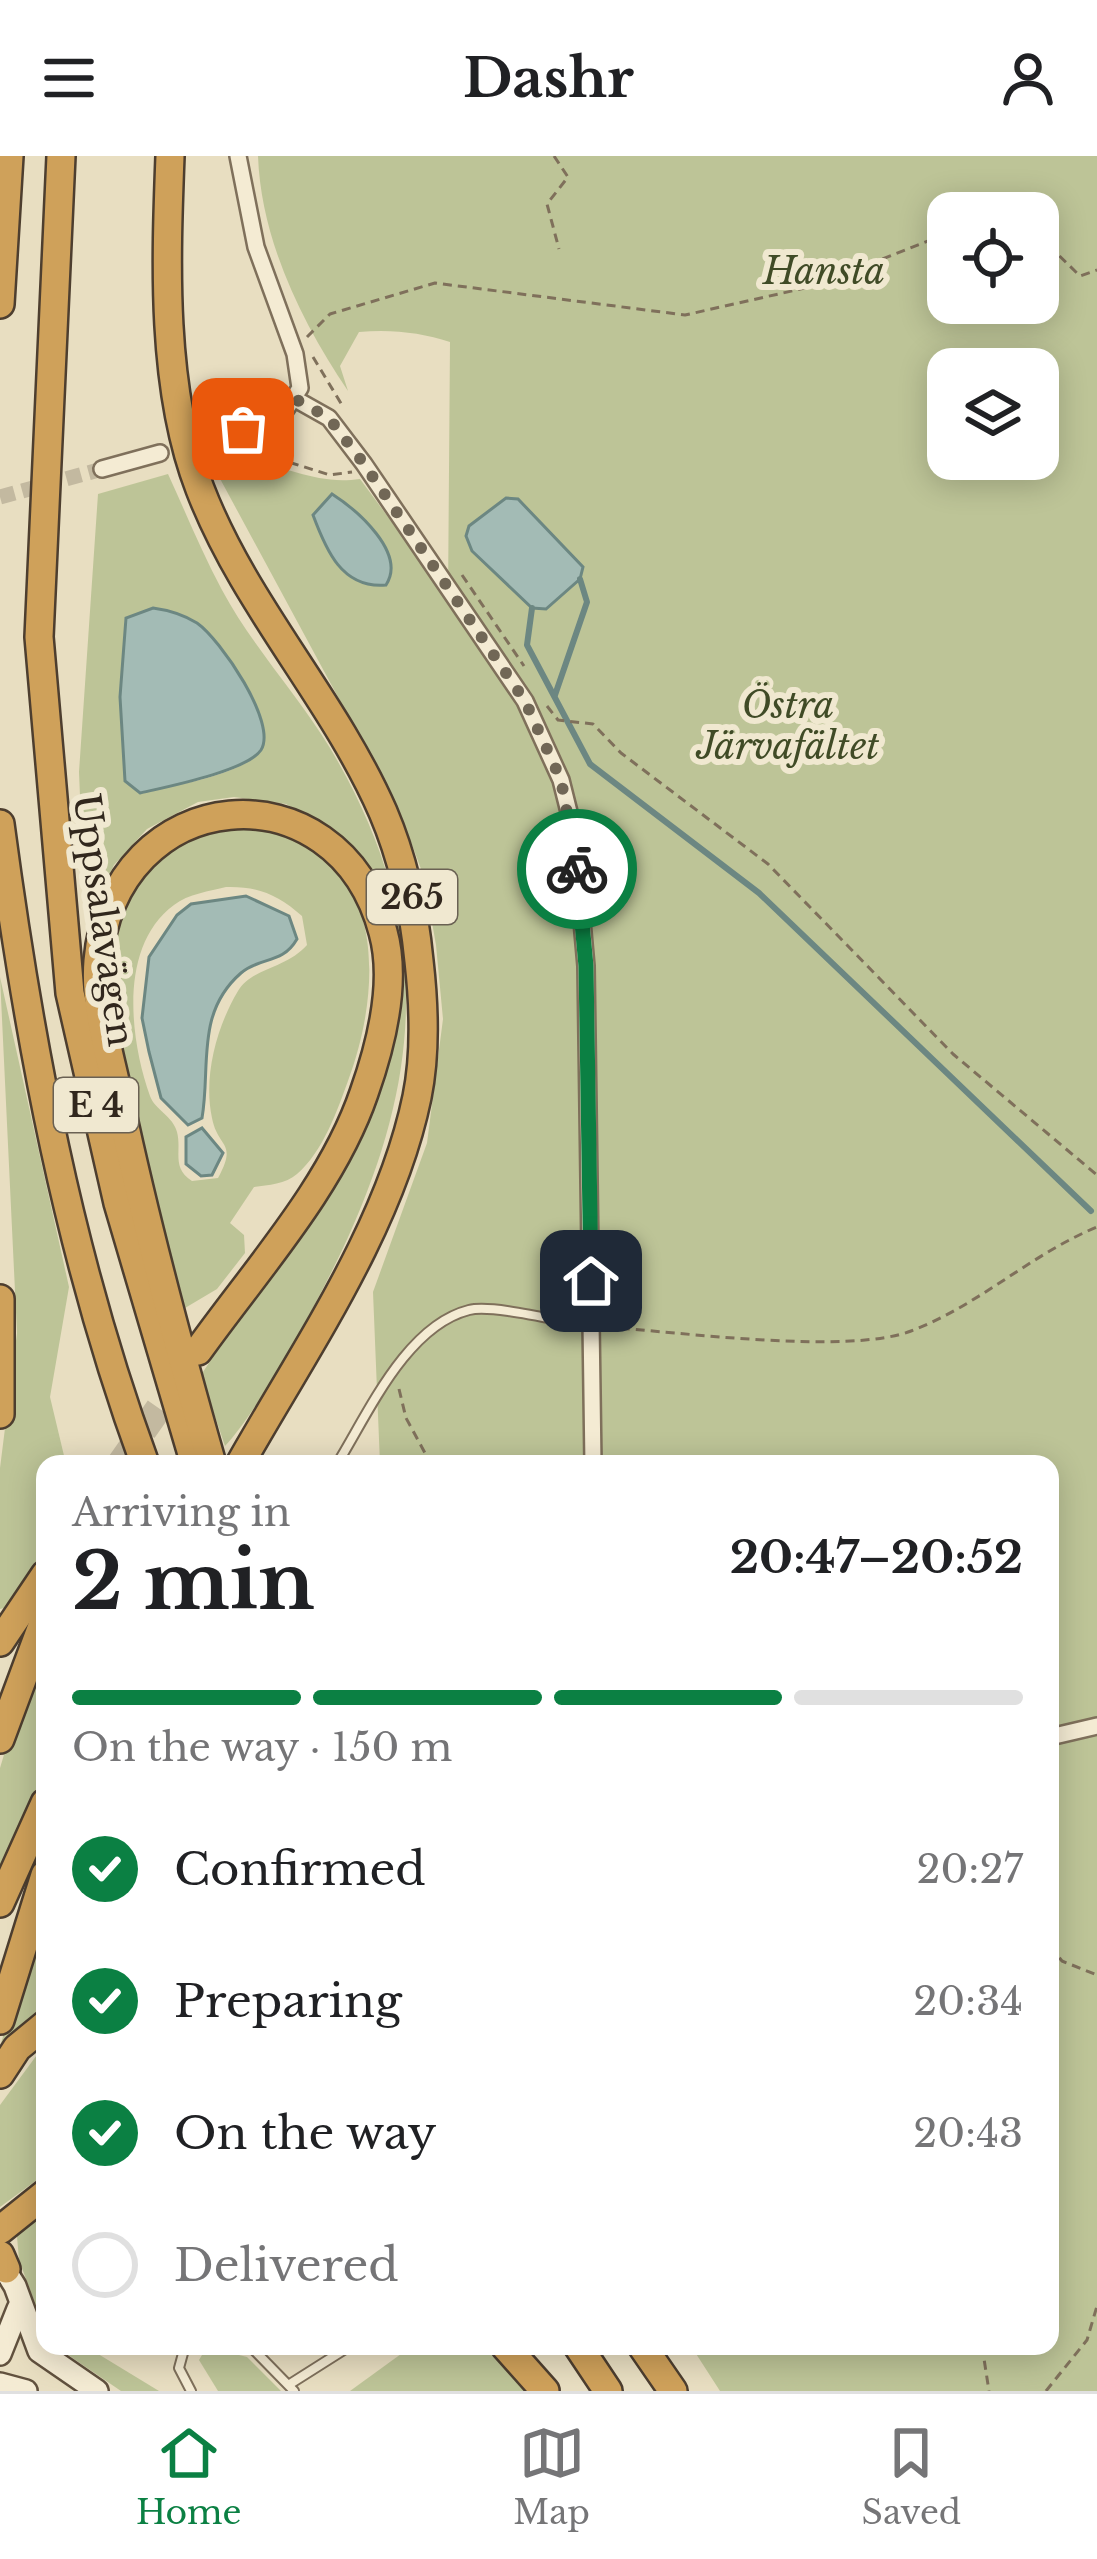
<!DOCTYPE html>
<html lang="en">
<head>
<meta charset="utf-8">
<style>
  :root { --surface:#fff; --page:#f6f6f6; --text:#202124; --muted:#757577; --line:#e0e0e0; --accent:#0b8043 }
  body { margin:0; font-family:"Libre Baskerville",serif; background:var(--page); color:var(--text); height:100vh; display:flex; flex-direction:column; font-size:45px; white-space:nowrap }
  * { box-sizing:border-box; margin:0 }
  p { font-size:39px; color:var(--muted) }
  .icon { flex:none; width:66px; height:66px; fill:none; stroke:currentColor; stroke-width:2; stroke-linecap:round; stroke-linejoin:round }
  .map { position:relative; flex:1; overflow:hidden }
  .details { position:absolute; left:36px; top:1299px; width:1023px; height:900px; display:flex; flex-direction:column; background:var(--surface); border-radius:24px; box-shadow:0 6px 30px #0003 }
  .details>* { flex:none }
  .controls { position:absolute; left:927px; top:36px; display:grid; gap:24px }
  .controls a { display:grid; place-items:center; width:132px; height:132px; border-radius:24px; background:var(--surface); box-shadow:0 6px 30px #0003; font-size:60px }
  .pin { position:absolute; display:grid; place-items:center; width:102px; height:102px; color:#fff; margin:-51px; border-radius:24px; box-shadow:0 6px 18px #0006 }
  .courier { position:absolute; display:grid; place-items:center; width:120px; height:120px; margin:-60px; border:9px solid #0b8043; border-radius:50%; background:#fff; color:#222; box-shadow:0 3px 15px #0007 }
  .headline em { font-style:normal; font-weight:800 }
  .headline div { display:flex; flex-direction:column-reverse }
  .headline { display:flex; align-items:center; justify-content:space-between; height:204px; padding:0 36px }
  h1 { font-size:78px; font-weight:800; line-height:90px }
  .bar { display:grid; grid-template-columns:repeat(4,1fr); gap:18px 12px; align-content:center; height:144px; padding:0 36px }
  .bar i { height:15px; border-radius:9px; background:var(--line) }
  .bar .current { background:var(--accent) }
  .bar p { grid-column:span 4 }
  ol { padding:0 36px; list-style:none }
  li { display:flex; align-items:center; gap:36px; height:132px }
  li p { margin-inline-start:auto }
  li .icon { padding:12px; border-radius:50%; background:var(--accent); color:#fff; stroke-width:4 }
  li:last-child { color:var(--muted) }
  li i { width:66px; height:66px; border:6px solid var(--line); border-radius:50% }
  header { display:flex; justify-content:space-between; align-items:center; height:156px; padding:0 36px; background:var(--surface); font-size:54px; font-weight:800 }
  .tabs { display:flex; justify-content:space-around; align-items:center; height:168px; border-top:3px solid var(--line); background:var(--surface); font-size:33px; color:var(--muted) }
  .tabs a { display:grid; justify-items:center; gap:6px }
  .tabs .current { color:var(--accent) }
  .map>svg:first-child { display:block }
  .green { fill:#bdc497; fill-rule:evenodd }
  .water { fill:#a3bbb5; stroke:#6c8782; stroke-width:3 }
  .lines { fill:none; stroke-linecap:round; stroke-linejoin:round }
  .stream { stroke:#6c8782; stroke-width:6 }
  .minor-tunnel { stroke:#c3b9a0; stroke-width:15; stroke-dasharray:15 8; stroke-linecap:butt }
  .motorway-tunnel { stroke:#c3b9a0; stroke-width:27; stroke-dasharray:27 14; stroke-linecap:butt }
  .service-casing { stroke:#7f705b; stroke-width:12 }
  .minor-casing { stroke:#7f705b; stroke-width:20 }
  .secondary-casing { stroke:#61513e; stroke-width:26 }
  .motorway-casing { stroke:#4d3e2f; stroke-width:32 }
  .path { stroke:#7f705b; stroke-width:3; stroke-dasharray:9 6; stroke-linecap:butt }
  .service { stroke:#f4ebd3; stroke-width:8 }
  .minor { stroke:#f4ebd3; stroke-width:15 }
  .secondary { stroke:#f4ebd3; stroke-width:21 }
  .motorway { stroke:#cfa15a; stroke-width:27 }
  .done { stroke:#716756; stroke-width:12; stroke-dasharray:0 21.6 }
  .route { stroke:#0b8043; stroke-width:15 }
  .labels { text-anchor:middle; stroke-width:12; stroke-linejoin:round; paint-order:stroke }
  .shield { fill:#f0e8d0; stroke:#6a6153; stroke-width:3 }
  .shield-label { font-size:33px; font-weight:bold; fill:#31271d }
  .park-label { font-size:36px; font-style:italic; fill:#404b26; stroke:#f0e8d0 }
  .street-label { font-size:36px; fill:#31271d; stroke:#f0e8d0 }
</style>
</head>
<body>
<header><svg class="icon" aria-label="menu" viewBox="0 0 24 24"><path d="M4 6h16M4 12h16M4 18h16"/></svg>Dashr<svg class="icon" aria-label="person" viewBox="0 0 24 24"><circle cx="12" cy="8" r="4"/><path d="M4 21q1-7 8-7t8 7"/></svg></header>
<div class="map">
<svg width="1097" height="2235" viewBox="0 0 1097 2235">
  <rect width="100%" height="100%" fill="#e8dec1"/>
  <g class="green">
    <path d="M 258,0 L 1097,0 L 1097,2235 L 720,2235 L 691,2190 L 1050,2190 L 1050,1308 L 380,1308 L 373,1136 L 427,987 L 443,863 L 436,789 L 424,721 L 399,654 L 211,306 C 273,296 302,331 360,323 L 448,442 L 450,186 C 422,177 393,173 359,176 L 340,210 L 348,235 C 302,167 261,84 258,0 ZM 948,57 L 1038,57 L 1038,147 L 948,147 ZM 948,213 L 1038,213 L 1038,303 L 948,303 Z"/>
    <path d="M 168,318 C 186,357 202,397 222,434 C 252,490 297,538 330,592 C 429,758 427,906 349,1079 C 326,1131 262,1251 225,1290 L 201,1219 L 339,1010 L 395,788 L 386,745 L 367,708 L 329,673 L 286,648 L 234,641 L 198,646 L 147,673 L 114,709 L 92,754 L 84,736 L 79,616 L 98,338 ZM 125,462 L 198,468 C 217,487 287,572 258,598 C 232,622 173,629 140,637 L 125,625 L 120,541 Z"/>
    <path d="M 210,671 C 227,671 249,668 265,672 C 386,698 383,829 349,922 C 338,953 323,996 297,1018 C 286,1028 268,1029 254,1031 L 230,1067 L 244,1079 L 245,1097 L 217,1133 L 185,1152 L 169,1118 L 110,843 L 112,787 L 126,740 L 162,693 ZM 226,731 C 258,730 278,739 302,760 L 307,789 C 286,813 251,812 238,835 C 217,870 203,920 212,962 C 218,993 238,985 218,1022 L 192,1025 C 171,1012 182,995 177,976 C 173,960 155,954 150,940 C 130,884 118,790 174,749 C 188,738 210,735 226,731 Z"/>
    <path d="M 0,821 L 69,1131 L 50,1241 L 66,1308 L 45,1308 L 45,1391 L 8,1451 L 0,1453 L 0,1312 L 17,1177 Z"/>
    <path d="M 45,1494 L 45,1621 L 0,1710 L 0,1612 L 19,1549 Z"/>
    <path d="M 45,1744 L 45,1850 L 1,1887 Z"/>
    <path d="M 45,1888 L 45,2018 L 0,2051 L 0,1949 Z"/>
    <path d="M 45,2050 L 45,2174 L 19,2104 L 17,2080 Z"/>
    <path d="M 55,2190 L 85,2190 L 159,2235 L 121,2235 Z"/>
    <path d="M 412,2190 L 490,2190 L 526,2235 L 350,2235 Z"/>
    <path d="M 215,2193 L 247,2201 L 281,2235 L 218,2235 L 199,2204 L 205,2194 Z"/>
  </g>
  <g class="water">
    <path d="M 332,338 C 357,354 407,397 386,429 C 342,433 326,394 313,359 Z"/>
    <path d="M 506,342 L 518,343 L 583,411 L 580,423 L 546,453 L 532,452 L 472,395 L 466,380 L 469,370 Z"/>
    <path d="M 153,452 C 168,454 184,459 197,467 C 220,483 278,567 261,594 C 247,615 166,631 140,637 L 125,625 L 120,541 L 126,462 Z"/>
    <path d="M 246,740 L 289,760 L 297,783 C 282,809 261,800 241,817 C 195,857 211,911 202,962 L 188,969 L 161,942 L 149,896 L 142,862 L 149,801 L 177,759 L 191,748 Z"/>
    <path d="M 202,972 L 223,997 L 212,1019 L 201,1020 L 186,1008 L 186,981 Z"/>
  </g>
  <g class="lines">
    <g class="stream">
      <path d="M 532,452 L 527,489 L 590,608 L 759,737 L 1091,1055"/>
      <path d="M 555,539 L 587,446 L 580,423"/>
    </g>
    <path class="minor-tunnel" d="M 0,341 L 102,313"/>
    <path class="motorway-tunnel" d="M 120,1308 L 182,1219"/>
    <defs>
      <g id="service">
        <path d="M 337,1308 C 368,1258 406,1170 469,1154 C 493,1148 562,1166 590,1170"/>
        <path d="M 185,2190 L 179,2212 L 191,2235"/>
        <path d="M 250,2190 L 294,2235"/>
        <path d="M 290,2228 L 350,2190"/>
      </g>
      <g id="minor">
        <path d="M 297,244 L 329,262 L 364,308 L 525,545 L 561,624 L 574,676 L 586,810 L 593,1308"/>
        <path d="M 205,284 L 281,261 L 300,232 L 295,198 L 256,91 L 238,0"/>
        <path d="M 102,313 L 160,297"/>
        <path d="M 1050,1581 L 1097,1570"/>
      </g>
      <g id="secondary">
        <path d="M 0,2106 L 15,2130 L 39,2195 L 97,2235"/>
        <path d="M 0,2198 L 18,2153"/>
        <path d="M 0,2228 L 26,2235"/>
      </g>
      <g id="motorway">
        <path d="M 61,0 L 39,481 L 70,837 L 118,1047 L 192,1298"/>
        <path d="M 170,0 C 166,105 161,233 200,333 C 245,450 333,542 383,656 C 404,705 414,753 419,805 C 424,849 426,897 417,941 C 390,1072 305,1193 240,1308"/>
        <path d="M 0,148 L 9,0"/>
        <path d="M 0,668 C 29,886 69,1101 145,1308"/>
        <path d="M 0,1143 L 0,1258"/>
        <path d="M 198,1195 C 255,1115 332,1031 364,937 C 381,889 397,826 383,776 C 338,606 114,625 98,805 C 94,852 111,902 120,948 C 146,1069 178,1189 212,1308"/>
        <path d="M 0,1486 L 45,1419"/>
        <path d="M 0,1583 L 45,1462"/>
        <path d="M 0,1747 L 45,1647"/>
        <path d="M 0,1864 L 45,1719"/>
        <path d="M 0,1918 L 17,1892 L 45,1869"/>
        <path d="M 0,2074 L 45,2038"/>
        <path d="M 0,2099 L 6,2113"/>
        <path d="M 505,2190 L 545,2235"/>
        <path d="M 578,2190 L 608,2235"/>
        <path d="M 642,2190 L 673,2235"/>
      </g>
    </defs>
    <use href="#service" class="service-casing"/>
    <use href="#minor" class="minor-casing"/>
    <use href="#secondary" class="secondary-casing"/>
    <use href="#motorway" class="motorway-casing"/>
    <g class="path">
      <path d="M 554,0 L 568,21 L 547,48 L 559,93"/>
      <path d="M 1038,79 L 1080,120 L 1097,114"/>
      <path d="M 307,181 L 330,158 L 435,127 L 685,159 L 814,130 L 948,77"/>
      <path d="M 313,201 L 342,249"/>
      <path d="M 216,300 L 266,299 L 330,319 L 352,316"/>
      <path d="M 462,419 L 524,510"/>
      <path d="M 547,550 L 558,564 L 593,568 L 621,597 L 768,708 L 953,898 L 1097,1019"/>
      <path d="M 606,1171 C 679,1176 848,1199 911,1175 C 978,1150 1031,1098 1097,1071"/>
      <path d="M 399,1233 L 406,1262 L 431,1308"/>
      <path d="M 1050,1790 L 1062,1805 L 1097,1819"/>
      <path d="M 982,2190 L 989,2235"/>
      <path d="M 1046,2235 L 1087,2184 L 1097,2150"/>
    </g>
    <use href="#service" class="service"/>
    <use href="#minor" class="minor"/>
    <use href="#secondary" class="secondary"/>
    <use href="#motorway" class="motorway"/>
  </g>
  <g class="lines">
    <path class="done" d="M 243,273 L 281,261 L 297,244 L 329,262 L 364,308 L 525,545 L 561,624 L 577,713"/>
    <path class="route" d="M 577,713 L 586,810 L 591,1125"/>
  </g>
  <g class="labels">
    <g class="shield">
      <rect x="367" y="714" width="90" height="54" rx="9"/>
      <rect x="54" y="922" width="84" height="54" rx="9"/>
    </g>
    <g class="shield-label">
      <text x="412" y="753">265</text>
      <text x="96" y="961">E 4</text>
    </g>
    <g class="park-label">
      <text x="824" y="128">Hansta</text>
      <text x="788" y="562">Östra<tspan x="788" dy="41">Järvafältet</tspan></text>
    </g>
    <g class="street-label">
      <text transform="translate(104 764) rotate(82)" y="13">Uppsalavägen</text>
    </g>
  </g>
</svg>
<div class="controls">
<a><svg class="icon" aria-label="locate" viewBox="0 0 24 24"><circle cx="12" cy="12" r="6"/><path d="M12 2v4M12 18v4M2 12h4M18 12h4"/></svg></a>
<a><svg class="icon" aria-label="layers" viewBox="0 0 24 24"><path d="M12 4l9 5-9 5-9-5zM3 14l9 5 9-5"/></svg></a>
</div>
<div class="pin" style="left:243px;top:273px;background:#ea580c"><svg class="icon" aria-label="bag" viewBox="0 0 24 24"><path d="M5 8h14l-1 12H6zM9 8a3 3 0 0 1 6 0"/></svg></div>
<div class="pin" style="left:591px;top:1125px;background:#1f2937"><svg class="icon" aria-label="home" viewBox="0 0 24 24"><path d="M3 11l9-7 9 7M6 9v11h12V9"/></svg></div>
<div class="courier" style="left:577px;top:713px"><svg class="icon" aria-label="bike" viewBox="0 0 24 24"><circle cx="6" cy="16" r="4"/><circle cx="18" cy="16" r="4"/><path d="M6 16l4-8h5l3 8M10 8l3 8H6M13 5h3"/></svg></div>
<section class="details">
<div class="headline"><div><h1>2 min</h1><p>Arriving in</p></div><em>20:47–20:52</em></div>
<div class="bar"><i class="current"></i><i class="current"></i><i class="current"></i><i></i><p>On the way · 150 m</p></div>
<ol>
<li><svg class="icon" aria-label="check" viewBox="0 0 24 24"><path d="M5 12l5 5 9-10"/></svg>Confirmed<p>20:27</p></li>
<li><svg class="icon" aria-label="check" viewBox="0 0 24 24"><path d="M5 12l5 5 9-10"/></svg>Preparing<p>20:34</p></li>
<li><svg class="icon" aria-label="check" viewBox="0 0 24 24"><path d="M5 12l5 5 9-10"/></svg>On the way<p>20:43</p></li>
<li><i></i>Delivered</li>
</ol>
</section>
</div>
<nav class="tabs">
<a class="current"><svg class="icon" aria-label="home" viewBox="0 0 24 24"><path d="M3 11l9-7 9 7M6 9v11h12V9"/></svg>Home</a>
<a><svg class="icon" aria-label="map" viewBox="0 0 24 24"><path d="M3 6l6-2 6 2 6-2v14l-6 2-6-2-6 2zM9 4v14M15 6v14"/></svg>Map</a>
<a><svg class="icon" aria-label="saved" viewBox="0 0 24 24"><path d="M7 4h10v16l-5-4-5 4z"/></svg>Saved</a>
</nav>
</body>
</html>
